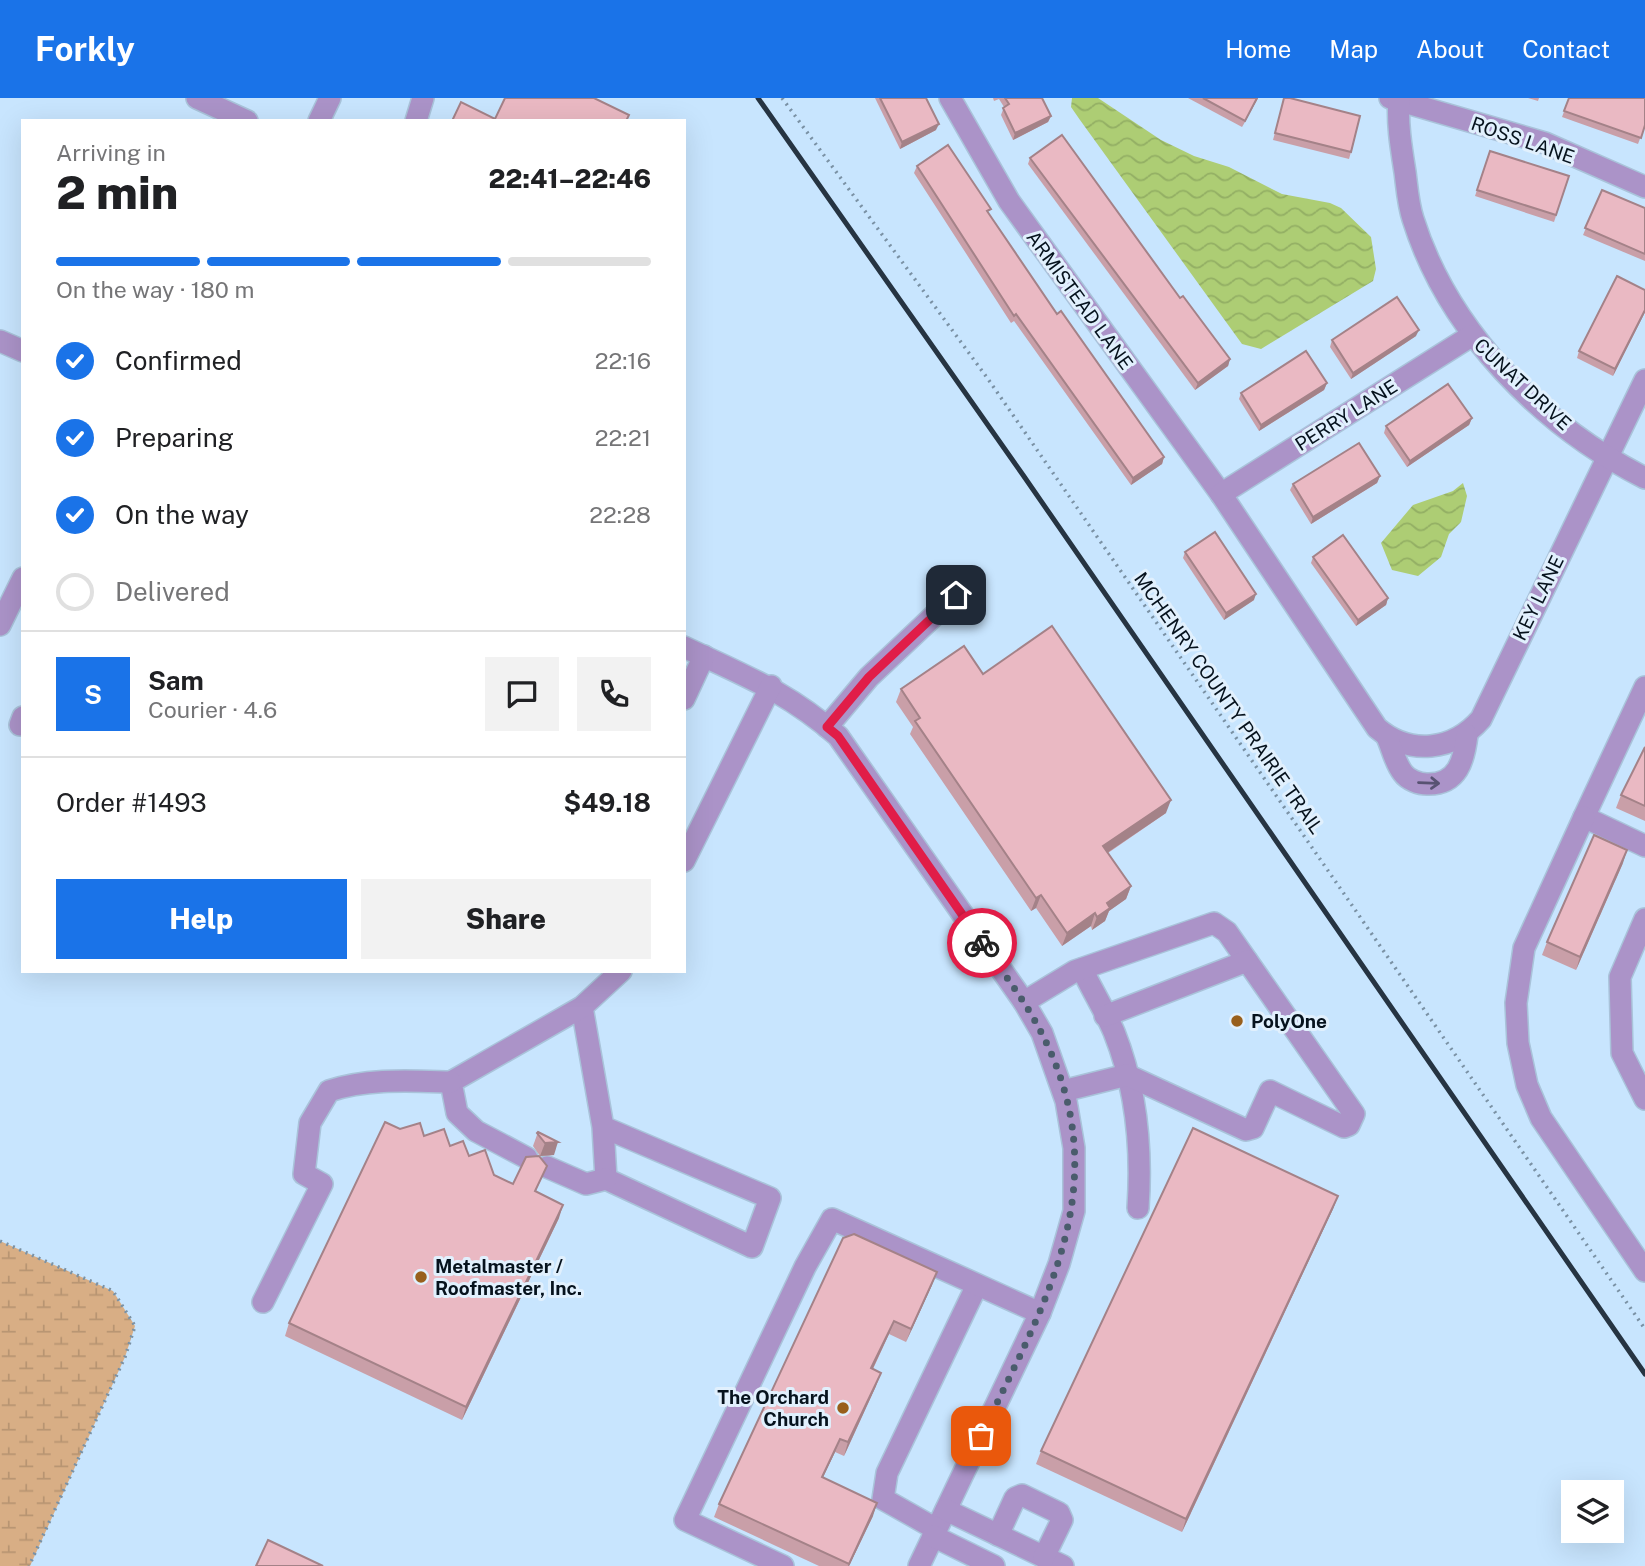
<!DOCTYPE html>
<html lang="en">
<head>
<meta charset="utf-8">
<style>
  :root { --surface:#fff; --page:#f2f2f2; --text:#202124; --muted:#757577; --line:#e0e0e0; --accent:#1a73e8 }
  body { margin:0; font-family:"Public Sans",sans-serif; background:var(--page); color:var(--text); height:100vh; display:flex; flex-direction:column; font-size:26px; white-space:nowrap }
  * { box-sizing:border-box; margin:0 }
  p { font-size:23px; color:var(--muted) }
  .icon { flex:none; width:38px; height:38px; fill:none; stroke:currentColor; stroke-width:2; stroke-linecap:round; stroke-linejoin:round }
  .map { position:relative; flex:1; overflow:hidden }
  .drawer { position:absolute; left:21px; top:21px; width:665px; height:854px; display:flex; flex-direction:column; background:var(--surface); border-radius:0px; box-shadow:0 7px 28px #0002 }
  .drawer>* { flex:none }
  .controls { position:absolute; left:1561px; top:1382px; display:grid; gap:14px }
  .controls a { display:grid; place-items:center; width:63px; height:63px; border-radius:0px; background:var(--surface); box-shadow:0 7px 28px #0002; font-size:35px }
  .pin { position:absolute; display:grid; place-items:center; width:60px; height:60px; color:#fff; margin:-30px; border-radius:14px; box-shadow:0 4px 10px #0006 }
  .courier { position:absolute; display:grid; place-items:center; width:70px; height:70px; margin:-35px; border:5px solid #e11d48; border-radius:50%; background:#fff; color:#222; box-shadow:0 2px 9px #0007 }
  .headline em { font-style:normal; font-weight:800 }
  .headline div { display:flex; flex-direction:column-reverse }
  .headline { display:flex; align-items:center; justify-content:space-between; height:119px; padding:0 35px }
  h1 { font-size:46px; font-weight:800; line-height:52px }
  .bar { display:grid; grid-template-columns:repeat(4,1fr); gap:10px 7px; align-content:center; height:84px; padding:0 35px }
  .bar i { height:9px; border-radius:5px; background:var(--line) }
  .bar .current { background:var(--accent) }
  .bar p { grid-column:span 4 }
  .line { display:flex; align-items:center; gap:18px; padding:0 35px; border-top:2px solid var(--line) }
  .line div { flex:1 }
  .round { display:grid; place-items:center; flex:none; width:74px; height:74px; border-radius:0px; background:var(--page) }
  ol { padding:0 35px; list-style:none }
  li { display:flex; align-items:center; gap:21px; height:77px }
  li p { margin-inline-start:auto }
  li .icon { padding:7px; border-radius:50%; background:var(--accent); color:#fff; stroke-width:4 }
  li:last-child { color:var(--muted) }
  li i { width:38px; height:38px; border:4px solid var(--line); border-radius:50% }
  .primary-button { display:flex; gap:14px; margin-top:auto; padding:14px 35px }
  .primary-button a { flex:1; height:80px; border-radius:0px; background:var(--accent); color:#fff; font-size:28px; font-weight:800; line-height:80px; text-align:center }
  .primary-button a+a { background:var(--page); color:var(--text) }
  header { display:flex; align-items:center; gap:42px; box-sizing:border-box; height:98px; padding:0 35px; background:var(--accent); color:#fff }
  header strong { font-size:33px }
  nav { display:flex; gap:38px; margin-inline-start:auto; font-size:24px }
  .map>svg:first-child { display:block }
  .wetland { fill:url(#wetland-marsh) }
  .water { fill:url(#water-waves) }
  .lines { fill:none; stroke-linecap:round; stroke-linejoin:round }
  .minor-casing { stroke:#a9c3da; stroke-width:24 }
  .path { stroke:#7a91a4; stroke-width:3.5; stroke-dasharray:2 5; stroke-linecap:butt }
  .minor { stroke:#ab93c8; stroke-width:21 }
  .rail { stroke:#263442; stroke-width:5 }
  .wall { fill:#c99fa8 }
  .shaded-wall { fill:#a48288 }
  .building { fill:#eab9c3; stroke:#a48288; stroke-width:2 }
  .oneway { stroke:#585272 }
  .done { stroke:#4a5c6c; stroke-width:7; stroke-dasharray:0 12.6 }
  .route { stroke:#e11d48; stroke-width:9 }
  .poi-dot { fill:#985f1c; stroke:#e1f0fd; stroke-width:2.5 }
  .labels { text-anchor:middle; stroke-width:6; stroke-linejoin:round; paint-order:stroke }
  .street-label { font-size:19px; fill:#06121d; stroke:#e1f0fd }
  .poi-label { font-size:19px; font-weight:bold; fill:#06121d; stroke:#e1f0fd; text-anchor:start }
</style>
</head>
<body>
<header>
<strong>Forkly</strong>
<nav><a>Home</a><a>Map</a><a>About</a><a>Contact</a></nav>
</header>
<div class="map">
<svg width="1645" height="1468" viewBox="0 0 1645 1468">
  <defs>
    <pattern id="wetland-marsh" width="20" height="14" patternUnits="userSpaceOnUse" patternTransform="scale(1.75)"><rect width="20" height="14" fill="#d8ae85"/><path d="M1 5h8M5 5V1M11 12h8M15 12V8" fill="none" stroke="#b89572"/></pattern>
    <pattern id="water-waves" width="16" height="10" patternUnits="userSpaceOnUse" patternTransform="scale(1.75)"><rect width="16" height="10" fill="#adcd74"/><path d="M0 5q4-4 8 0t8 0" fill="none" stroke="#93af64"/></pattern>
  </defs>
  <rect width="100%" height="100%" fill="#c8e5fe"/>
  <path class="wetland" d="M 0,1143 L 113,1193 L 135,1228 L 125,1259 L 30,1468 L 0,1468 Z"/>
  <g class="water">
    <path d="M 1072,0 L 1098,0 L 1161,42 L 1194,58 L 1229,69 L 1282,96 L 1330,105 L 1341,110 L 1371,139 L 1376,171 L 1373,183 L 1261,251 L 1242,246 L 1080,22 L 1071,9 Z"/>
    <path d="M 1463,385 L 1467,398 L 1461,424 L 1449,436 L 1441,459 L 1418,478 L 1392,472 L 1381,445 L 1413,407 L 1453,393 Z"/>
  </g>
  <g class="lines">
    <defs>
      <g id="minor">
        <path d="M 197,0 L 247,23"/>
        <path d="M 950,0 L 1009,103 L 1221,396 L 1377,630 C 1410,658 1453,653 1481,621 L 1645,282"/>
        <path d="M 1390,0 L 1545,45 L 1645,89"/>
        <path d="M 1399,0 C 1397,25 1401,49 1405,74 C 1407,89 1408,106 1413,121 C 1448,233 1542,328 1645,380"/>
        <path d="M 319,23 L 330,0"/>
        <path d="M 416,23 L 423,0"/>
        <path d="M 0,243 L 23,253"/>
        <path d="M 1221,396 L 1471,238"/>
        <path d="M 0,527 L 23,480"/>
        <path d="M 684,549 C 745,578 786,593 838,638 L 1024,904 L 1042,935 L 1066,1003 L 1074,1050 L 1074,1113 L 1059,1166 L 1040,1215 L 919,1468"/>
        <path d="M 1645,589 L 1584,719 L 1645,748"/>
        <path d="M 684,601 L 704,558"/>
        <path d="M 20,627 L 23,619"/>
        <path d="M 827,629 L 869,579 L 973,481"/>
        <path d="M 1387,639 C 1392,650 1395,665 1403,675 C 1408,682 1419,686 1427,686 C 1458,687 1464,662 1467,637"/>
        <path d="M 1584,719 L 1524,850 L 1516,905 L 1518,945 L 1527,987 L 1541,1020 L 1645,1173"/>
        <path d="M 684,763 L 771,588"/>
        <path d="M 1645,821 L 1620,879 L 1622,955 L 1645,1001"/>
        <path d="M 1082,871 C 1092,892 1105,913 1114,934 C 1136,989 1142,1052 1138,1110"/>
        <path d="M 1024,904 L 1075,873 L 1214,825 L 1227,834 L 1354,1016 L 1349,1027 L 1344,1029 L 1270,993 L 1253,1030 L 1246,1032 L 1127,977 L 1063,993"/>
        <path d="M 582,909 L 603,1029 L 770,1100 L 752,1149 L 606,1081 L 603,1029"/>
        <path d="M 1105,918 L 1247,863"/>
        <path d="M 527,1060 L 476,1033 L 457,1015 L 451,984 L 582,909 L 621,873"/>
        <path d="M 547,1069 L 586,1086 L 606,1081"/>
        <path d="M 263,1204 L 322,1086 L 304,1076 L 310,1025 L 329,993 C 368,980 411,983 451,984"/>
        <path d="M 946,1412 L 1063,1468"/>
        <path d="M 936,1431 L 883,1401 L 887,1375 L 977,1187"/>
        <path d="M 998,1437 L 1015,1400 L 1022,1397 L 1059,1415 L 1062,1422 L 1044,1459"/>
        <path d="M 933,1438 L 994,1468"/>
        <path d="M 783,1468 L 685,1422 L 805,1169 L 832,1121 L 1040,1215"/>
      </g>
    </defs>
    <use href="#minor" class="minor-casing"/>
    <g class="path">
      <path d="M 782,0 L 988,281 L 1645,1231"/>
      <path d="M 0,1143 L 113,1193 L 135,1228 L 125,1259 L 29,1468"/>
    </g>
    <use href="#minor" class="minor"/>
    <path class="rail" d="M 758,0 L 1023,377 L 1645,1276"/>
  </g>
  <g class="wall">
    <path d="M 875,0 L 926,0 L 936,32 L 900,51 Z"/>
    <path d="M 993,0 L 1042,0 L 1051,18 L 1048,24 L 1013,42 L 1001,17 L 1004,9 L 999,1 L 994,3 Z"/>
    <path d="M 1188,0 L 1258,0 L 1242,29 Z"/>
    <path d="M 1284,0 L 1351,54 L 1349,61 L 1273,42 Z"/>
    <path d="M 1528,0 L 1539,0 L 1538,3 Z"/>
    <path d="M 1569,0 L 1645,27 L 1638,46 L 1562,19 Z"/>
    <path d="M 1490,53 L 1569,78 L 1554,124 L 1475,98 Z"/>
    <path d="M 1030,60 L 1180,200 L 1230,261 L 1228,268 L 1195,292 L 1028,66 Z"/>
    <path d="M 917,68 L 989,116 L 1057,216 L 1164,359 L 1162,366 L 1131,387 L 1014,223 L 1011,225 L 914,75 Z"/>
    <path d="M 1602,92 L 1645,110 L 1645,163 L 1583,137 Z"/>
    <path d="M 1645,192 L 1645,214 L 1613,278 L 1577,260 L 1579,253 Z"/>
    <path d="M 1416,238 L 1351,281 L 1330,249 L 1332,242 Z"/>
    <path d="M 1327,285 L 1324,292 L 1259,333 L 1239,301 L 1241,295 Z"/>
    <path d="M 1472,320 L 1469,327 L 1407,369 L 1384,335 L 1386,328 Z"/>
    <path d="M 1380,378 L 1377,385 L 1311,426 L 1290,392 L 1293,386 Z"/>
    <path d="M 1185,454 L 1254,502 L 1224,522 L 1183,460 Z"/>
    <path d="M 1313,459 L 1388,500 L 1386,507 L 1356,528 L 1311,465 Z"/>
    <path d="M 983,576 L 1166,715 L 1108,755 L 1131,788 L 1126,801 L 1109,813 L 1105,823 L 1092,832 L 1091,828 L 1062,848 L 1036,810 L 1031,813 L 910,636 L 913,629 L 896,604 L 901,591 Z"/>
    <path d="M 1645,649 L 1645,723 L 1616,710 L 1621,697 Z"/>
    <path d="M 1623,765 L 1576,872 L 1542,857 L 1547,844 Z"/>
    <path d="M 400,1031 L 424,1038 L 450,1048 L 469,1058 L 494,1077 L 513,1086 L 547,1068 L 536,1093 L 559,1120 L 462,1322 L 285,1238 L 289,1225 Z"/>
    <path d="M 538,1034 L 554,1057 L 540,1058 L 533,1048 Z"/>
    <path d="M 1338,1098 L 1333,1111 L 1182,1434 L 1036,1366 L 1041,1353 Z"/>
    <path d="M 843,1140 L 932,1187 L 906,1244 L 889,1236 L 873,1271 L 876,1288 L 844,1358 L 835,1354 L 823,1379 L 873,1418 L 849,1468 L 819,1468 L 714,1419 L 719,1406 Z"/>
  </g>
  <g class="shaded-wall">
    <path d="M 1257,0 L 1258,0 L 1242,29 L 1245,23 Z"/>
    <path d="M 1051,18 L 1048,24 L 1013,42 L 1015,35 Z"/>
    <path d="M 939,26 L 936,32 L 900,51 L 902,44 Z"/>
    <path d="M 1645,212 L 1645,214 L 1613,278 L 1615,271 Z"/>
    <path d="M 1419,232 L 1416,238 L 1351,281 L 1353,275 Z"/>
    <path d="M 1230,261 L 1228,268 L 1195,292 L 1198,285 Z"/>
    <path d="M 1327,285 L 1324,292 L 1259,333 L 1261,327 Z"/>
    <path d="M 1472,320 L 1469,327 L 1407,369 L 1410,363 Z"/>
    <path d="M 1164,359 L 1162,366 L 1131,387 L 1133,380 Z"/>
    <path d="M 1380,378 L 1377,385 L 1311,426 L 1313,419 Z"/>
    <path d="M 1256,496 L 1254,502 L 1224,522 L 1226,515 Z"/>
    <path d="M 1388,500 L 1386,507 L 1356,528 L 1358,522 Z"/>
    <path d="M 1171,702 L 1166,715 L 1098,761 L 1103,748 Z"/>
    <path d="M 1627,752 L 1623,765 L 1576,872 L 1580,859 Z"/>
    <path d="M 1131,788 L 1126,801 L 1109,813 L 1105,823 L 1092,832 L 1097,819 L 1107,805 Z"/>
    <path d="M 1041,797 L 1036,810 L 1031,813 L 1036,800 Z"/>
    <path d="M 1095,815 L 1091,828 L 1062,848 L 1067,835 Z"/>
    <path d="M 558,1044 L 554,1057 L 540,1058 L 545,1045 Z"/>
    <path d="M 1338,1098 L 1333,1111 L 1182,1434 L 1186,1421 Z"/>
    <path d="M 563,1107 L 559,1120 L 462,1322 L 466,1309 Z"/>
    <path d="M 937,1174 L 932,1187 L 906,1244 L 911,1231 Z"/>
    <path d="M 894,1223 L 889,1236 L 867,1283 L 871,1270 Z"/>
    <path d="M 881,1275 L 876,1288 L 844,1358 L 848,1344 Z"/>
    <path d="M 840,1341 L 835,1354 L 817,1392 L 822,1379 Z"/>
    <path d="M 877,1405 L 873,1418 L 849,1468 L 848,1468 Z"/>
  </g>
  <g class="building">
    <path d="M 505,0 L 594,0 L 629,17 L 626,23 L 452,23 L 461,4 L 495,21 Z"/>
    <path d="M 880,0 L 926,0 L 939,26 L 902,44 Z"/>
    <path d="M 1005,0 L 1042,0 L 1051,18 L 1015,35 L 1003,10 L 1009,6 Z"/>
    <path d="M 1203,0 L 1257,0 L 1245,23 Z"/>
    <path d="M 1284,0 L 1290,0 L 1360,18 L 1351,54 L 1275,35 Z"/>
    <path d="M 1569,0 L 1645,0 L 1645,27 L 1641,40 L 1564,13 Z"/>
    <path d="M 1062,37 L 1180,200 L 1183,198 L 1230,261 L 1198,285 L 1030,60 Z"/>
    <path d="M 948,47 L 991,111 L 987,113 L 1057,216 L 1061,213 L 1164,359 L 1133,380 L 1016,216 L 1014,218 L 917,68 Z"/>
    <path d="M 1490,53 L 1569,78 L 1556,117 L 1477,92 Z"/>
    <path d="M 1602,92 L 1645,110 L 1645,156 L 1585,130 Z"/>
    <path d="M 1617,178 L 1645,192 L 1645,212 L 1615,271 L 1579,253 Z"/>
    <path d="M 1397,199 L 1419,232 L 1353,275 L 1332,242 Z"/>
    <path d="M 1306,253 L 1327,285 L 1261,327 L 1241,295 Z"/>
    <path d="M 1448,286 L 1472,320 L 1410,363 L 1386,328 Z"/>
    <path d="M 1359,345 L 1380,378 L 1313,419 L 1293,386 Z"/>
    <path d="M 1215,434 L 1256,496 L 1226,515 L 1185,454 Z"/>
    <path d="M 1343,437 L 1388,500 L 1358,522 L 1313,459 Z"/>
    <path d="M 1052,528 L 1171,702 L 1103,748 L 1131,788 L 1107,805 L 1110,810 L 1097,819 L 1095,815 L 1067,835 L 1041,797 L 1036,800 L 915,623 L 920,620 L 901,591 L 964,548 L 983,576 Z"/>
    <path d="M 1645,649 L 1645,708 L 1621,697 Z"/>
    <path d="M 1594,737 L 1627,752 L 1580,859 L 1547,844 Z"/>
    <path d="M 385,1024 L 400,1031 L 420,1025 L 424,1038 L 444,1031 L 450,1048 L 463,1043 L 469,1058 L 485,1052 L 494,1077 L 513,1086 L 526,1059 L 539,1058 L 547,1068 L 535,1093 L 563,1107 L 466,1309 L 289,1225 Z"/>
    <path d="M 1193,1030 L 1338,1098 L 1186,1421 L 1041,1353 Z"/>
    <path d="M 538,1034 L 558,1044 L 545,1045 L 537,1035 Z"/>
    <path d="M 854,1136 L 937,1174 L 911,1231 L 894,1223 L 871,1270 L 881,1275 L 848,1344 L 840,1341 L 822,1379 L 877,1405 L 849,1466 L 719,1406 L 843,1140 Z"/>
    <path d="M 268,1442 L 323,1468 L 256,1468 Z"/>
  </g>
  <defs><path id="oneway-shaft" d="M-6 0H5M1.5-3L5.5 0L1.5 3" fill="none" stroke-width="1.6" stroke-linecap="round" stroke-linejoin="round" transform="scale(1.75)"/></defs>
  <use class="oneway" href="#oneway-shaft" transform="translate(1429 685) rotate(2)"/>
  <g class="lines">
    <path class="done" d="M 981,1338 C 1046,1202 1119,1085 1041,934 C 1025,903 1003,874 982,845"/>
    <path class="route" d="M 956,497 L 869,579 L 827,629 L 838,638 L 982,845"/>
  </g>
  <g class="poi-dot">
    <circle cx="1237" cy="923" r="7"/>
    <circle cx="421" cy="1179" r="7"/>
    <circle cx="843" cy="1310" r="7"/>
  </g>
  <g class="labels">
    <g class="street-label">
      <text transform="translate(1523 42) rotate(19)" y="7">ROSS LANE</text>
      <text transform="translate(1080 202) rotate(54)" y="7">ARMISTEAD LANE</text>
      <text transform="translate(1523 286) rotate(43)" y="7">CUNAT DRIVE</text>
      <text transform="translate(1346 317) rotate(-32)" y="7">PERRY LANE</text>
      <text transform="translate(1538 500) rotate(-64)" y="7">KEY LANE</text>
      <text transform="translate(1229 605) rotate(55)" y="7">MCHENRY COUNTY PRAIRIE TRAIL</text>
    </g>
    <g class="poi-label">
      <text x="1251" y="930">PolyOne</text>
      <text x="435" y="1175">Metalmaster /<tspan x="435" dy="22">Roofmaster, Inc.</tspan></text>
      <text x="829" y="1306" text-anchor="end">The Orchard<tspan x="829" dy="22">Church</tspan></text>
    </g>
  </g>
</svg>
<div class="controls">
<a><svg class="icon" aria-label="layers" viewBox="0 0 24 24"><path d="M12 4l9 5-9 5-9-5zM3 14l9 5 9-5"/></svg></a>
</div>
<div class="pin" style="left:981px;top:1338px;background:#ea580c"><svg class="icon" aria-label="bag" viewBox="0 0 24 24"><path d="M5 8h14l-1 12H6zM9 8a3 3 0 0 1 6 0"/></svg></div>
<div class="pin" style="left:956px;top:497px;background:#1f2937"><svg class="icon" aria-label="home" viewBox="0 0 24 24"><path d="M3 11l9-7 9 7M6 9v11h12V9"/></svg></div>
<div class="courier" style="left:982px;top:845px"><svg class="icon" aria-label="bike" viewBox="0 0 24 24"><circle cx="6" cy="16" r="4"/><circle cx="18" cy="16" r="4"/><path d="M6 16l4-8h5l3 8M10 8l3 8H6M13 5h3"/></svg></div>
<section class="drawer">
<div class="headline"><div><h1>2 min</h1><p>Arriving in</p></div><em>22:41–22:46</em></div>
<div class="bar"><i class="current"></i><i class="current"></i><i class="current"></i><i></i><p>On the way · 180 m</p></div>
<ol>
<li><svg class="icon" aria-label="check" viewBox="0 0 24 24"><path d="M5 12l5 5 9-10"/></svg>Confirmed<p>22:16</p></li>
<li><svg class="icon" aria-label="check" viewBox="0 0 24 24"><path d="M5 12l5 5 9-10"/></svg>Preparing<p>22:21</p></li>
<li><svg class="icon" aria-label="check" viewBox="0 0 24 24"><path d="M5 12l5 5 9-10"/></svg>On the way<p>22:28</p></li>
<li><i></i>Delivered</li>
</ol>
<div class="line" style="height:126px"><b class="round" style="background:var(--accent);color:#fff">S</b><div><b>Sam</b><p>Courier · 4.6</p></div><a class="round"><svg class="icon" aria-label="chat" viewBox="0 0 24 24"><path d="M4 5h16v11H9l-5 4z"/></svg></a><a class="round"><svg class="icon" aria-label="phone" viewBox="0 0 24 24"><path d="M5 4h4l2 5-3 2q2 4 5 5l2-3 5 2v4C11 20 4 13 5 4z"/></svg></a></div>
<div class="line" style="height:91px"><div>Order #1493</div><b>$49.18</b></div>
<div class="primary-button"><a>Help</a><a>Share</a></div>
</section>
</div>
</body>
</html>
